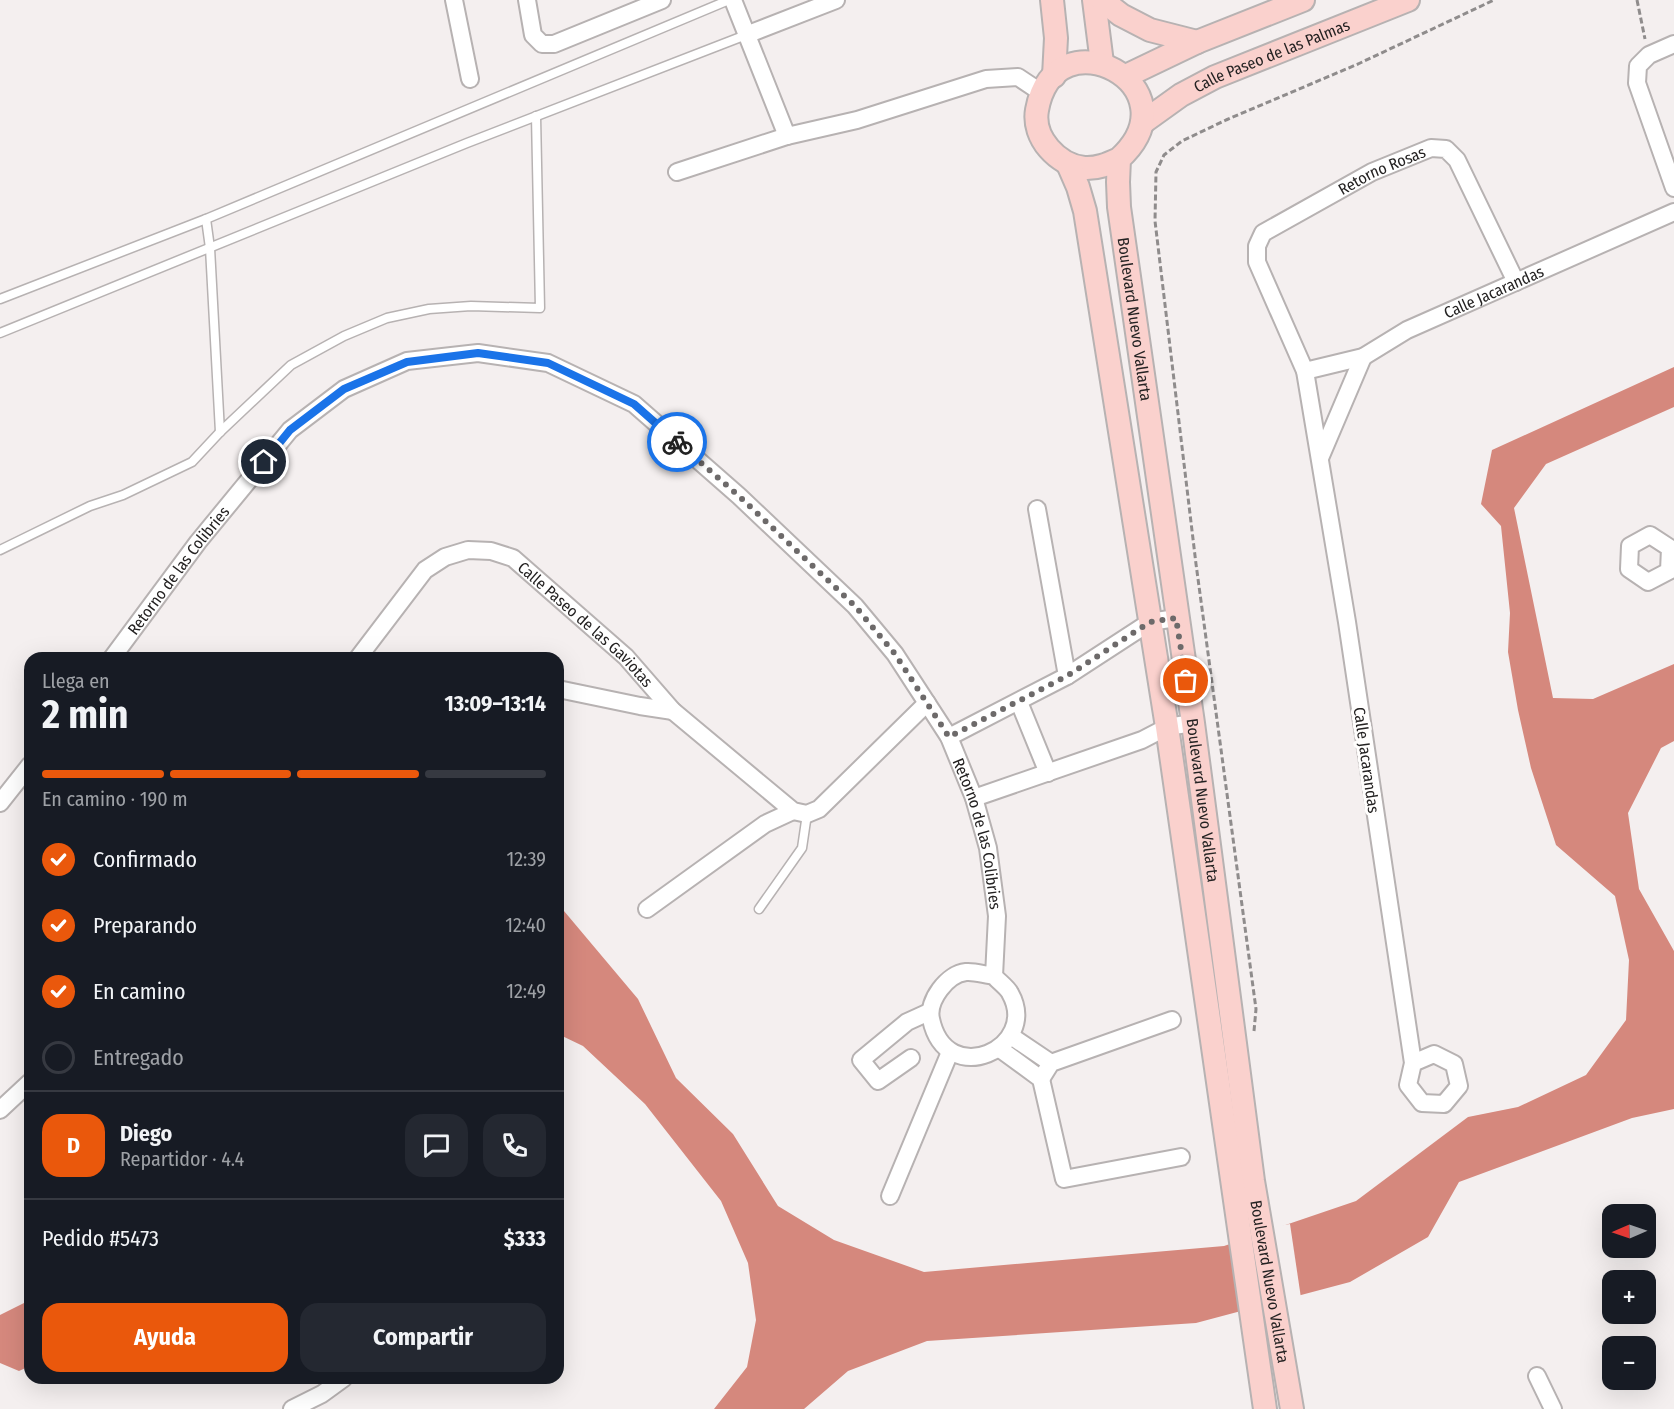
<!DOCTYPE html>
<html lang="es">
<head>
<meta charset="utf-8">
<style>
  :root { --surface:#171b24; --page:#242831; --text:#f1f3f6; --muted:#9ea1a6; --line:#363941; --accent:#ea580c }
  body { margin:0; font-family:"Fira Sans Condensed",sans-serif; background:var(--page); color:var(--text); height:100vh; display:flex; flex-direction:column; font-size:22px; white-space:nowrap }
  * { box-sizing:border-box; margin:0 }
  p { font-size:20px; color:var(--muted) }
  .icon { flex:none; width:33px; height:33px; fill:none; stroke:currentColor; stroke-width:2; stroke-linecap:round; stroke-linejoin:round }
  .map { position:relative; flex:1; overflow:hidden }
  .side { position:absolute; left:24px; top:652px; width:540px; height:732px; display:flex; flex-direction:column; background:var(--surface); border-radius:18px; box-shadow:0 6px 24px #0002 }
  .side>* { flex:none }
  .needle { width:39px; rotate:268deg }
  .fabs { position:absolute; left:1602px; top:1204px; display:grid; gap:12px }
  .fabs a { display:grid; place-items:center; width:54px; height:54px; border-radius:12px; background:var(--surface); box-shadow:0 6px 24px #0002; font-size:30px }
  .pin { position:absolute; display:grid; place-items:center; width:51px; height:51px; color:#fff; margin:-26px; border:3px solid #fff; border-radius:50%; box-shadow:0 2px 6px #0007 }
  .courier { position:absolute; display:grid; place-items:center; width:60px; height:60px; margin:-30px; border:4px solid #1a73e8; border-radius:50%; background:#fff; color:#222; box-shadow:0 2px 8px #0007 }
  .overview em { font-style:normal; font-weight:700 }
  .overview div { display:flex; flex-direction:column-reverse }
  .overview { display:flex; align-items:center; justify-content:space-between; height:102px; padding:0 18px }
  h1 { font-size:39px; font-weight:700; line-height:45px }
  .bar { display:grid; grid-template-columns:repeat(4,1fr); gap:9px 6px; align-content:center; height:72px; padding:0 18px }
  .bar i { height:8px; border-radius:4px; background:var(--line) }
  .bar .current { background:var(--accent) }
  .bar p { grid-column:span 4 }
  .line { display:flex; align-items:center; gap:15px; padding:0 18px; border-top:2px solid var(--line) }
  .line div { flex:1 }
  .round { display:grid; place-items:center; flex:none; width:63px; height:63px; border-radius:18px; background:var(--page) }
  ol { padding:0 18px; list-style:none }
  li { display:flex; align-items:center; gap:18px; height:66px }
  li p { margin-inline-start:auto }
  li .icon { padding:6px; border-radius:50%; background:var(--accent); color:#fff; stroke-width:4 }
  li:last-child { color:var(--muted) }
  li i { width:33px; height:33px; border:3px solid var(--line); border-radius:50% }
  .cta { display:flex; gap:12px; margin-top:auto; padding:12px 18px }
  .cta a { flex:1; height:69px; border-radius:18px; background:var(--accent); color:#fff; font-size:24px; font-weight:700; line-height:69px; text-align:center }
  .cta a+a { background:var(--page); color:var(--text) }
  .map>svg:first-child { display:block }
  .water { fill:#d5887d }
  .pier { fill:#f4efef }
  .lines { fill:none; stroke-linecap:round; stroke-linejoin:round }
  .lane-casing { stroke:#b7b2b2; stroke-width:11 }
  .street-casing { stroke:#b7b2b2; stroke-width:20 }
  .secondary-casing { stroke:#b7b2b2; stroke-width:26 }
  .path { stroke:#8f8c8c; stroke-width:3; stroke-dasharray:6 3; stroke-linecap:butt }
  .lane { stroke:#fff; stroke-width:8 }
  .street { stroke:#fff; stroke-width:16 }
  .secondary { stroke:#fad1cd; stroke-width:22 }
  .done { stroke:#6d6a6a; stroke-width:6; stroke-dasharray:0 10.8 }
  .route { stroke:#1a73e8; stroke-width:8 }
  .labels { text-anchor:middle; stroke-width:6; stroke-linejoin:round; paint-order:stroke }
  .street-label { font-size:16px; fill:#242222; stroke:#fffefd }
</style>
</head>
<body>
<div class="map">
<svg width="1674" height="1409" viewBox="0 0 1674 1409">
  <rect width="100%" height="100%" fill="#f4efef"/>
  <g class="water">
    <path d="M 1674,367 L 1674,407 L 1546,464 L 1514,508 L 1553,698 L 1593,699 L 1674,664 L 1674,741 L 1661,748 L 1628,813 L 1639,889 L 1674,951 L 1674,1109 L 1632,1118 L 1459,1182 L 1428,1237 L 1350,1282 L 1196,1323 L 927,1341 L 848,1371 L 804,1409 L 714,1409 L 747,1367 L 756,1320 L 748,1263 L 721,1201 L 645,1104 L 583,1046 L 558,1034 L 558,911 L 564,911 L 638,999 L 676,1078 L 733,1134 L 778,1206 L 834,1240 L 924,1272 L 1224,1246 L 1356,1201 L 1468,1117 L 1518,1107 L 1586,1075 L 1626,1020 L 1629,960 L 1615,896 L 1556,845 L 1531,768 L 1518,710 L 1508,652 L 1510,613 L 1501,526 L 1481,504 L 1492,450 Z"/>
    <path d="M 30,1300 L 30,1366 L 19,1371 L 0,1363 L 0,1315 Z"/>
  </g>
  <path class="pier" d="M 1290,1224 L 1301,1298 L 1260,1309 L 1248,1235 L 1272,1227 Z"/>
  <g class="lines">
    <defs>
      <g id="lane">
        <path d="M 206,219 L 210,248 L 220,432"/>
        <path d="M 0,299 L 206,219 L 729,0"/>
        <path d="M 0,333 L 467,143 L 746,35"/>
        <path d="M 0,550 L 90,506 L 123,495 L 192,462 L 220,432 L 291,365 L 344,336 L 387,318 L 429,309 L 471,306 L 540,308 L 536,116"/>
        <path d="M 759,909 L 802,848 L 807,814"/>
      </g>
      <g id="street">
        <path d="M 454,0 L 470,79"/>
        <path d="M 527,0 L 533,35 L 542,44 L 554,44 L 662,0"/>
        <path d="M 733,0 L 787,136"/>
        <path d="M 746,35 L 836,0"/>
        <path d="M 1674,44 L 1649,55 L 1638,66 L 1637,83 L 1674,188"/>
        <path d="M 677,172 L 787,136 L 857,120 L 986,79 L 1018,77 L 1042,93"/>
        <path id="s1" d="M 1305,371 L 1363,357 L 1407,330 L 1674,212"/>
        <path d="M 1320,458 L 1363,357"/>
        <path d="M 1037,509 L 1067,676"/>
        <path d="M 1650,535 L 1670,548 L 1669,571 L 1648,582 L 1629,569 L 1630,546 Z"/>
        <path id="s2" d="M 112,658 L 198,542 L 290,430 L 344,389 L 407,361 L 478,353 L 548,363 L 634,404 L 739,496 L 855,606 L 895,654 L 949,737 L 974,798 L 988,848 L 997,916 L 994,976 C 998,981 1007,987 1010,993 C 1041,1048 946,1091 931,1019 C 927,1001 947,974 966,972 C 974,971 985,975 994,976"/>
        <path id="s3" d="M 358,658 L 425,570 L 445,557 L 468,550 L 491,551 L 513,558 L 626,657 L 673,711 L 793,811 L 807,814 L 819,809 L 927,703"/>
        <path d="M 558,689 L 640,706 L 673,711"/>
        <path d="M 1019,702 L 1048,773"/>
        <path d="M 949,737 L 1067,676 L 1150,622 L 1176,618"/>
        <path d="M 974,798 L 1142,740 L 1167,727 L 1193,723"/>
        <path d="M 0,803 L 30,765"/>
        <path d="M 647,909 L 765,824 L 793,811"/>
        <path d="M 1011,1036 L 1051,1063"/>
        <path d="M 1000,1049 L 1041,1079 L 1064,1179 L 1181,1157"/>
        <path d="M 911,1058 L 878,1081 L 861,1060 L 907,1022 L 929,1012"/>
        <path id="s4" d="M 1413,1063 L 1434,1054 L 1454,1064 L 1459,1086 L 1444,1104 L 1422,1103 L 1408,1085 L 1413,1063 L 1347,622 L 1305,371 L 1257,262 L 1257,246 L 1263,233 L 1372,172 L 1431,148 L 1446,149 L 1457,160 L 1516,282"/>
        <path d="M 1041,1079 L 1051,1063 L 1172,1020"/>
        <path d="M 0,1110 L 30,1082"/>
        <path d="M 890,1196 L 950,1052"/>
        <path d="M 1537,1376 L 1553,1409"/>
        <path d="M 292,1409 L 322,1394 L 344,1378"/>
      </g>
      <g id="secondary">
        <path d="M 1052,0 L 1056,38 L 1054,76"/>
        <path d="M 1094,0 L 1102,63"/>
        <path d="M 1102,0 L 1121,15 L 1150,30 L 1197,42"/>
        <path d="M 1126,76 L 1197,42 L 1303,0"/>
        <path id="s5" d="M 1142,123 L 1181,95 L 1215,77 L 1408,0"/>
        <path id="s6" d="M 1119,159 C 1108,164 1097,169 1084,168 C 1058,165 1032,138 1037,110 C 1055,10 1198,87 1119,159 L 1118,182 L 1119,207 L 1193,723 L 1253,1181 L 1292,1409"/>
        <path d="M 1068,164 L 1078,187 L 1085,211 L 1167,727 L 1265,1409"/>
      </g>
    </defs>
    <use href="#lane" class="lane-casing"/>
    <use href="#street" class="street-casing"/>
    <use href="#secondary" class="secondary-casing"/>
    <g class="path">
      <path d="M 1637,0 L 1645,39"/>
      <path d="M 1254,1031 L 1256,1009 L 1196,564 L 1155,221 L 1156,172 L 1164,155 L 1182,141 L 1226,120 L 1358,64 L 1494,0"/>
    </g>
    <use href="#lane" class="lane"/>
    <use href="#street" class="street"/>
    <use href="#secondary" class="secondary"/>
  </g>
  <g class="lines">
    <path class="done" d="M 677,442 L 739,496 L 855,606 L 895,654 L 949,737 L 1067,676 L 1150,622 L 1176,618 L 1186,681"/>
    <path class="route" d="M 264,462 L 290,430 L 344,389 L 407,362 L 478,353 L 548,363 L 634,404 L 677,442"/>
  </g>
  <g class="labels">
    <g class="street-label">
      <text dy="6" stroke="none"><textPath href="#s5" startOffset="147">Calle Paseo de las Palmas</textPath></text>
      <text dy="6" stroke="none"><textPath href="#s4" startOffset="1143">Retorno Rosas</textPath></text>
      <text dy="6" stroke="none"><textPath href="#s1" startOffset="206">Calle Jacarandas</textPath></text>
      <text dy="6" stroke="none"><textPath href="#s6" startOffset="492">Boulevard Nuevo Vallarta</textPath></text>
      <text dy="6" stroke="none"><textPath href="#s2" startOffset="110">Retorno de las Colibries</textPath></text>
      <text dy="6" stroke="none"><textPath href="#s3" startOffset="303">Calle Paseo de las Gaviotas</textPath></text>
      <text transform="translate(1367 760) rotate(82)" y="6">Calle Jacarandas</text>
      <text dy="6" stroke="none"><textPath href="#s6" startOffset="978">Boulevard Nuevo Vallarta</textPath></text>
      <text dy="6" stroke="none"><textPath href="#s2" startOffset="1226">Retorno de las Colibries</textPath></text>
      <text dy="6" stroke="none"><textPath href="#s6" startOffset="1464">Boulevard Nuevo Vallarta</textPath></text>
    </g>
  </g>
</svg>
<div class="fabs">
<a><svg class="needle" viewBox="-14 -14 28 28"><path d="M0-13l5 13h-10z" fill="#e53935"/><path d="M0 13l5-13h-10z" fill="#9ea1a6"/></svg></a>
<a>+</a>
<a>−</a>
</div>
<div class="pin" style="left:1186px;top:681px;background:#ea580c"><svg class="icon" aria-label="bag" viewBox="0 0 24 24"><path d="M5 8h14l-1 12H6zM9 8a3 3 0 0 1 6 0"/></svg></div>
<div class="pin" style="left:264px;top:462px;background:#1f2937"><svg class="icon" aria-label="home" viewBox="0 0 24 24"><path d="M3 11l9-7 9 7M6 9v11h12V9"/></svg></div>
<div class="courier" style="left:677px;top:442px"><svg class="icon" aria-label="bike" viewBox="0 0 24 24"><circle cx="6" cy="16" r="4"/><circle cx="18" cy="16" r="4"/><path d="M6 16l4-8h5l3 8M10 8l3 8H6M13 5h3"/></svg></div>
<section class="side">
<div class="overview"><div><h1>2 min</h1><p>Llega en</p></div><em>13:09–13:14</em></div>
<div class="bar"><i class="current"></i><i class="current"></i><i class="current"></i><i></i><p>En camino · 190 m</p></div>
<ol>
<li><svg class="icon" aria-label="check" viewBox="0 0 24 24"><path d="M5 12l5 5 9-10"/></svg>Confirmado<p>12:39</p></li>
<li><svg class="icon" aria-label="check" viewBox="0 0 24 24"><path d="M5 12l5 5 9-10"/></svg>Preparando<p>12:40</p></li>
<li><svg class="icon" aria-label="check" viewBox="0 0 24 24"><path d="M5 12l5 5 9-10"/></svg>En camino<p>12:49</p></li>
<li><i></i>Entregado</li>
</ol>
<div class="line" style="height:108px"><b class="round" style="background:var(--accent);color:#fff">D</b><div><b>Diego</b><p>Repartidor · 4.4</p></div><a class="round"><svg class="icon" aria-label="chat" viewBox="0 0 24 24"><path d="M4 5h16v11H9l-5 4z"/></svg></a><a class="round"><svg class="icon" aria-label="phone" viewBox="0 0 24 24"><path d="M5 4h4l2 5-3 2q2 4 5 5l2-3 5 2v4C11 20 4 13 5 4z"/></svg></a></div>
<div class="line" style="height:78px"><div>Pedido #5473</div><b>$333</b></div>
<div class="cta"><a>Ayuda</a><a>Compartir</a></div>
</section>
</div>
</body>
</html>
